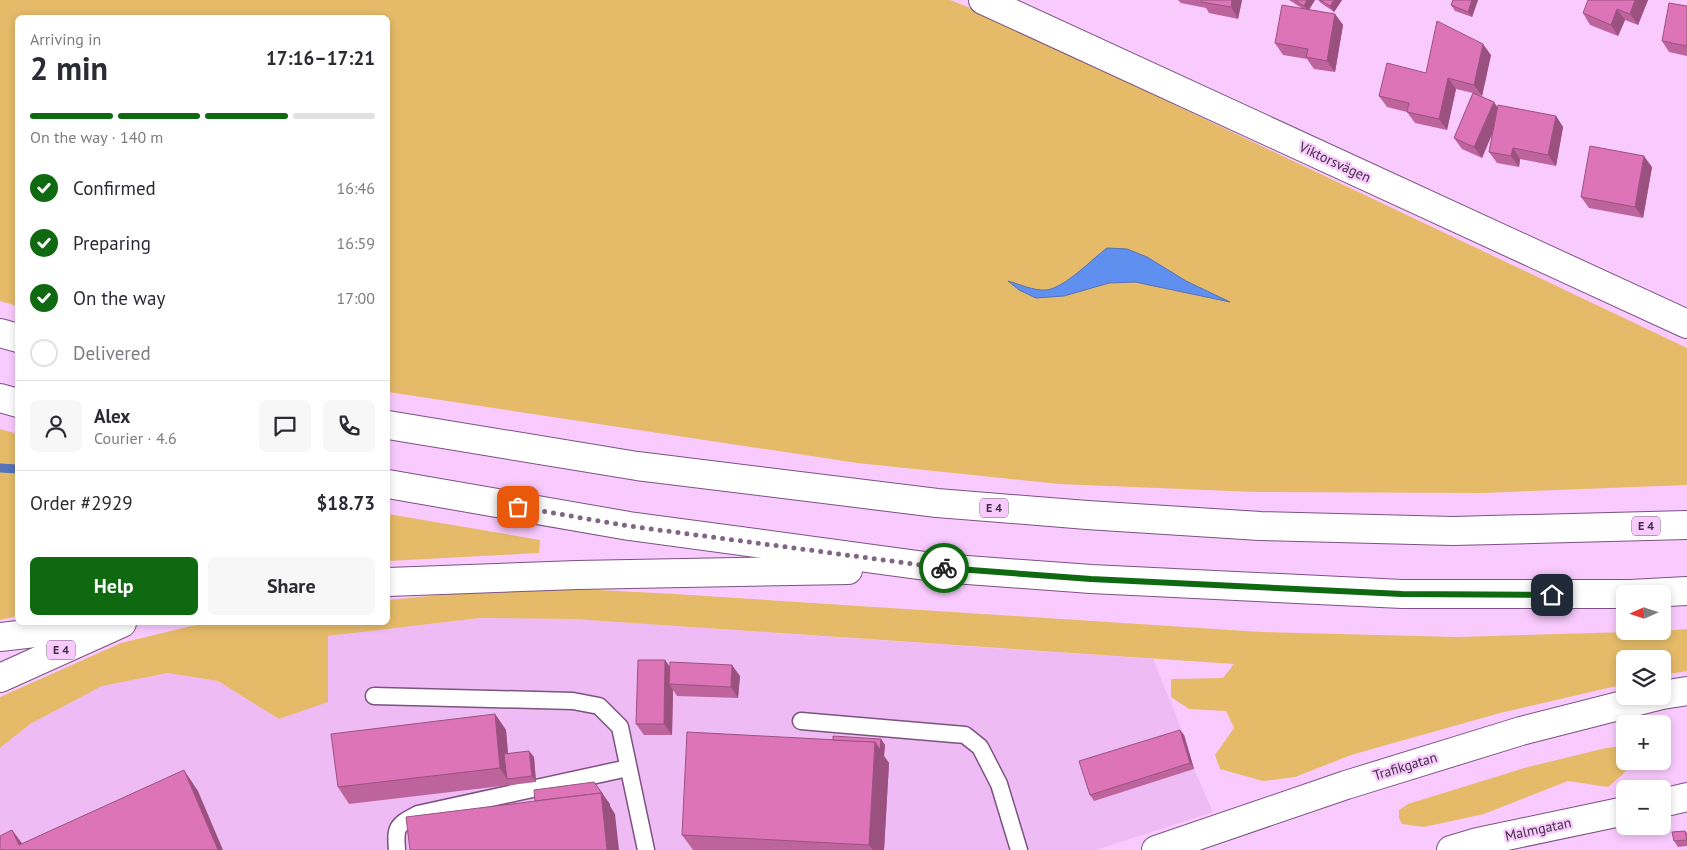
<!DOCTYPE html>
<html lang="en">
<head>
<meta charset="utf-8">
<style>
  :root { --surface:#fff; --page:#f7f7f7; --text:#2b2b33; --muted:#7c7c81; --line:#e1e1e2; --accent:#0f6910 }
  body { margin:0; font-family:"PT Sans",sans-serif; background:var(--page); color:var(--text); height:100vh; display:flex; flex-direction:column; font-size:19px; white-space:nowrap }
  * { box-sizing:border-box; margin:0 }
  p { font-size:16px; color:var(--muted) }
  .icon { flex:none; width:28px; height:28px; fill:none; stroke:currentColor; stroke-width:2; stroke-linecap:round; stroke-linejoin:round }
  .map { position:relative; flex:1; overflow:hidden }
  .drawer { position:absolute; left:15px; top:15px; width:375px; height:610px; display:flex; flex-direction:column; background:var(--surface); border-radius:8px; box-shadow:0 2px 8px #0003 }
  .drawer>* { flex:none }
  .needle { width:32px; rotate:267deg }
  .fabs { position:absolute; left:1616px; top:585px; display:grid; gap:10px }
  .fabs a { display:grid; place-items:center; width:55px; height:55px; border-radius:8px; background:var(--surface); box-shadow:0 2px 8px #0003; font-size:25px }
  .pin { position:absolute; display:grid; place-items:center; width:42px; height:42px; color:#fff; margin:-21px; border-radius:10px; box-shadow:0 2px 8px #0006 }
  .courier { position:absolute; display:grid; place-items:center; width:50px; height:50px; margin:-25px; border:4px solid #0f6910; border-radius:50%; background:#fff; color:#222; box-shadow:0 1px 6px #0007 }
  .overview em { font-style:normal; font-weight:700 }
  .overview div { display:flex; flex-direction:column-reverse }
  .overview { display:flex; align-items:center; justify-content:space-between; height:85px; padding:0 15px }
  h1 { font-size:32px; font-weight:700; line-height:38px }
  .bar { display:grid; grid-template-columns:repeat(4,1fr); gap:8px 5px; align-content:center; height:60px; padding:0 15px }
  .bar i { height:6px; border-radius:4px; background:var(--line) }
  .bar .active { background:var(--accent) }
  .bar p { grid-column:span 4 }
  .line { display:flex; align-items:center; gap:12px; padding:0 15px; border-top:1px solid var(--line) }
  .line div { flex:1 }
  .round { display:grid; place-items:center; flex:none; width:52px; height:52px; border-radius:8px; background:var(--page) }
  ol { padding:0 15px; list-style:none }
  li { display:flex; align-items:center; gap:15px; height:55px }
  li p { margin-inline-start:auto }
  li .icon { padding:5px; border-radius:50%; background:var(--accent); color:#fff; stroke-width:4 }
  li:last-child { color:var(--muted) }
  li i { width:28px; height:28px; border:2px solid var(--line); border-radius:50% }
  .cta { display:flex; gap:10px; margin-top:auto; padding:10px 15px }
  .cta a { flex:1; height:58px; border-radius:8px; background:var(--accent); color:#fff; font-size:20px; font-weight:700; line-height:58px; text-align:center }
  .cta a+a { background:var(--page); color:var(--text) }
  .map>svg:first-child { display:block }
  .built { fill:#efbbf5 }
  .green { fill:#e5bb69 }
  .water { fill:#5f8fef; stroke:#5672bb }
  .lines { fill:none; stroke-linecap:round; stroke-linejoin:round }
  .stream { stroke:#5672bb; stroke-width:9 }
  .service-casing { stroke:#7c5281; stroke-width:19 }
  .minor-casing { stroke:#7c5281; stroke-width:30 }
  .secondary-casing { stroke:#7c5281; stroke-width:30 }
  .motorway-casing { stroke:#7c5281; stroke-width:30 }
  .service { stroke:#fff; stroke-width:16 }
  .minor { stroke:#fff; stroke-width:28 }
  .secondary { stroke:#fff; stroke-width:28 }
  .motorway { stroke:#fff; stroke-width:28 }
  .wall { fill:#be649d }
  .shaded-wall { fill:#9b5180 }
  .building { fill:#dd74b7; stroke:#9b5180 }
  .done { stroke:#816584; stroke-width:5; stroke-dasharray:0 9 }
  .route { stroke:#0f6910; stroke-width:6 }
  .labels { text-anchor:middle; stroke-width:4.5; stroke-linejoin:round; paint-order:stroke }
  .shield { fill:#f9cafe; stroke:#785d7b; stroke-width:1 }
  .shield-label { font-size:12px; font-weight:bold; fill:#412e43 }
  .street-label { font-size:14px; fill:#412e43; stroke:#f9cafe }
</style>
</head>
<body>
<div class="map">
<svg width="1687" height="850" viewBox="0 0 1687 850">
  <rect width="100%" height="100%" fill="#f9cafe"/>
  <path class="built" d="M 480,618 L 573,619 L 1153,659 L 1184,735 L 1194,769 L 1213,812 L 1096,850 L 0,850 L 0,748 L 30,724 L 102,686 L 168,673 L 218,681 L 279,719 L 327,702 L 328,636 Z"/>
  <g class="green">
    <path d="M 0,0 L 950,0 L 973,9 L 1687,348 L 1687,485 L 1482,493 L 1256,492 L 1059,484 L 857,463 L 388,392 L 388,18 L 18,18 L 17,306 L 0,301 Z"/>
    <path d="M 0,429 L 18,434 L 17,616 L 0,620 Z"/>
    <path d="M 388,514 L 540,540 L 539,553 L 388,561 Z"/>
    <path d="M 579,589 L 675,594 L 1261,632 L 1457,637 L 1662,631 L 1687,629 L 1687,671 L 1663,675 L 1662,659 L 1625,659 L 1625,684 L 1500,713 L 1351,755 L 1295,777 L 1263,781 L 1220,769 L 1215,755 L 1234,728 L 1226,711 L 1189,709 L 1171,697 L 1171,679 L 1223,678 L 1234,664 L 573,619 L 480,618 L 328,636 L 328,702 L 279,719 L 218,681 L 168,673 L 102,686 L 30,724 L 0,748 L 0,697 L 121,643 L 204,623 L 388,622 L 388,600 L 481,591 Z"/>
    <path d="M 1625,746 L 1625,761 L 1634,761 L 1622,775 L 1608,787 L 1568,781 L 1484,814 L 1424,827 L 1402,824 L 1399,818 L 1399,810 L 1408,804 L 1528,767 L 1606,748 Z"/>
  </g>
  <path class="water" d="M 1107,248 L 1127,249 L 1147,257 L 1186,281 L 1230,302 L 1135,282 L 1109,283 L 1064,296 L 1036,298 L 1019,290 L 1008,281 C 1019,284 1034,291 1046,290 C 1065,288 1092,259 1107,248 Z"/>
  <g class="lines">
    <path class="stream" d="M 0,468 L 18,469"/>
    <defs>
      <g id="service">
        <path d="M 374,696 L 573,701 L 599,706 L 620,727 L 646,850"/>
        <path d="M 801,721 L 965,735 L 980,747 L 999,784 L 1019,850"/>
        <path d="M 397,850 C 395,826 397,825 418,814 L 628,768"/>
      </g>
      <g id="minor">
        <path d="M 983,0 L 1687,324"/>
        <path d="M 1662,803 L 1687,797"/>
        <path d="M 1451,850 L 1478,842 L 1625,811"/>
      </g>
      <g id="secondary">
        <path d="M 1662,695 L 1687,691"/>
        <path d="M 1156,850 L 1346,785 L 1521,731 L 1658,696"/>
      </g>
      <g id="motorway">
        <path d="M 0,333 L 18,338"/>
        <path d="M 0,398 L 18,403"/>
        <path d="M 388,425 L 637,466 L 937,503 L 1087,515 L 1260,526 L 1453,531 L 1687,525"/>
        <path d="M 388,484 L 629,526 L 940,568 L 1091,579 L 1402,594 L 1625,594"/>
        <path d="M 388,582 L 577,575 L 848,570"/>
        <path d="M 1630,594 L 1687,591"/>
        <path d="M 0,637 L 95,626"/>
        <path d="M 0,678 L 122,623"/>
      </g>
    </defs>
    <use href="#service" class="service-casing"/>
    <use href="#minor" class="minor-casing"/>
    <use href="#secondary" class="secondary-casing"/>
    <use href="#motorway" class="motorway-casing"/>
    <use href="#service" class="service"/>
    <use href="#minor" class="minor"/>
    <use href="#secondary" class="secondary"/>
    <use href="#motorway" class="motorway"/>
  </g>
  <g class="wall">
    <path d="M 1178,0 L 1242,0 L 1238,19 L 1209,13 L 1206,8 L 1181,3 Z"/>
    <path d="M 1289,0 L 1315,0 L 1309,10 L 1335,14 L 1343,25 L 1335,72 L 1314,69 L 1307,59 L 1283,55 L 1275,43 L 1303,9 Z"/>
    <path d="M 1318,0 L 1342,0 L 1334,12 L 1321,3 Z"/>
    <path d="M 1453,0 L 1478,0 L 1472,17 L 1455,11 L 1451,5 Z"/>
    <path d="M 1648,0 L 1638,25 L 1625,20 L 1618,36 L 1590,25 L 1583,13 Z"/>
    <path d="M 1687,6 L 1687,56 L 1669,52 L 1662,41 Z"/>
    <path d="M 1491,55 L 1482,96 L 1476,94 L 1494,102 L 1497,107 L 1556,116 L 1563,127 L 1556,166 L 1520,159 L 1519,167 L 1497,163 L 1489,152 L 1492,134 L 1482,158 L 1462,149 L 1454,138 L 1473,93 L 1456,89 L 1447,130 L 1415,123 L 1407,112 L 1387,107 L 1379,96 L 1426,73 Z"/>
    <path d="M 1652,167 L 1643,218 L 1589,208 L 1581,197 Z"/>
    <path d="M 665,660 L 670,667 L 740,676 L 738,698 L 677,696 L 673,690 L 672,735 L 644,735 L 636,724 Z"/>
    <path d="M 495,714 L 506,730 L 508,754 L 529,751 L 534,757 L 536,782 L 349,804 L 338,787 Z"/>
    <path d="M 1184,735 L 1194,769 L 1094,801 L 1090,795 Z"/>
    <path d="M 881,739 L 885,745 L 884,756 L 889,763 L 884,850 L 693,850 L 682,835 L 833,740 Z"/>
    <path d="M 1685,831 L 1687,833 L 1687,846 L 1678,847 L 1674,841 Z"/>
  </g>
  <g class="shaded-wall">
    <path d="M 1232,0 L 1242,0 L 1238,19 L 1231,7 Z"/>
    <path d="M 1307,0 L 1315,0 L 1308,11 L 1304,6 Z"/>
    <path d="M 1334,0 L 1342,0 L 1334,12 L 1330,6 Z"/>
    <path d="M 1472,0 L 1478,0 L 1472,17 L 1468,12 Z"/>
    <path d="M 1635,0 L 1648,0 L 1638,25 L 1630,14 Z"/>
    <path d="M 1617,9 L 1625,20 L 1618,36 L 1611,25 Z"/>
    <path d="M 1335,14 L 1343,25 L 1335,72 L 1327,61 Z"/>
    <path d="M 1483,44 L 1491,55 L 1482,96 L 1474,85 Z"/>
    <path d="M 1448,78 L 1456,89 L 1447,130 L 1439,119 Z"/>
    <path d="M 1494,102 L 1501,113 L 1482,158 L 1474,147 Z"/>
    <path d="M 1556,116 L 1563,127 L 1556,166 L 1548,155 Z"/>
    <path d="M 1513,148 L 1520,159 L 1519,167 L 1511,156 Z"/>
    <path d="M 1644,156 L 1652,167 L 1643,218 L 1635,207 Z"/>
    <path d="M 665,660 L 673,672 L 669,684 L 673,690 L 672,735 L 664,724 Z"/>
    <path d="M 732,665 L 740,676 L 738,698 L 731,687 Z"/>
    <path d="M 495,714 L 506,730 L 510,778 L 507,779 L 500,768 Z"/>
    <path d="M 1180,730 L 1184,735 L 1194,769 L 1190,763 Z"/>
    <path d="M 881,739 L 885,745 L 884,756 L 889,763 L 884,850 L 873,850 L 869,845 L 875,742 Z"/>
    <path d="M 529,751 L 534,757 L 536,782 L 532,776 Z"/>
    <path d="M 184,770 L 198,791 L 223,850 L 218,850 Z"/>
    <path d="M 601,793 L 602,793 L 610,804 L 610,806 L 615,814 L 619,850 L 607,850 Z"/>
    <path d="M 12,830 L 27,850 L 19,845 Z"/>
  </g>
  <g class="building">
    <path d="M 1202,0 L 1232,0 L 1231,7 L 1201,2 Z"/>
    <path d="M 1295,0 L 1307,0 L 1304,6 Z"/>
    <path d="M 1320,0 L 1334,0 L 1330,6 Z"/>
    <path d="M 1453,0 L 1472,0 L 1468,12 L 1451,5 Z"/>
    <path d="M 1588,0 L 1635,0 L 1630,14 L 1617,9 L 1611,25 L 1583,13 Z"/>
    <path d="M 1669,3 L 1687,6 L 1687,46 L 1662,41 Z"/>
    <path d="M 1282,5 L 1335,14 L 1327,61 L 1306,57 L 1308,49 L 1275,43 Z"/>
    <path d="M 1437,21 L 1483,44 L 1474,85 L 1448,78 L 1439,119 L 1407,112 L 1409,103 L 1379,96 L 1387,63 L 1426,73 Z"/>
    <path d="M 1473,93 L 1494,102 L 1474,147 L 1454,138 Z"/>
    <path d="M 1498,105 L 1556,116 L 1548,155 L 1513,148 L 1511,156 L 1489,152 Z"/>
    <path d="M 1590,146 L 1644,156 L 1635,207 L 1581,197 Z"/>
    <path d="M 638,660 L 665,660 L 664,724 L 636,724 Z"/>
    <path d="M 670,662 L 732,665 L 731,687 L 669,684 Z"/>
    <path d="M 495,714 L 500,768 L 338,787 L 331,734 Z"/>
    <path d="M 1180,730 L 1190,763 L 1090,795 L 1079,761 Z"/>
    <path d="M 687,732 L 875,742 L 869,845 L 682,835 Z"/>
    <path d="M 833,736 L 881,739 L 880,750 L 875,742 L 833,740 Z"/>
    <path d="M 529,751 L 532,776 L 507,779 L 504,754 Z"/>
    <path d="M 184,770 L 218,850 L 0,850 L 0,836 L 12,830 L 19,845 Z"/>
    <path d="M 594,782 L 602,793 L 602,795 L 601,793 L 535,801 L 534,790 Z"/>
    <path d="M 601,793 L 607,850 L 410,850 L 406,817 Z"/>
    <path d="M 1685,831 L 1687,840 L 1674,841 L 1672,832 Z"/>
  </g>
  <g class="lines">
    <path class="done" d="M 518,507 L 629,526 L 944,568"/>
    <path class="route" d="M 944,568 L 1091,579 L 1402,594 L 1552,595"/>
  </g>
  <g class="labels">
    <g class="shield">
      <rect x="980" y="498.5" width="28" height="19" rx="4"/>
      <rect x="1632" y="516.5" width="28" height="19" rx="4"/>
      <rect x="47" y="640.5" width="28" height="19" rx="4"/>
    </g>
    <g class="shield-label">
      <text x="994" y="512">E 4</text>
      <text x="1646" y="530">E 4</text>
      <text x="61" y="654">E 4</text>
    </g>
    <g class="street-label">
      <text transform="translate(1335 162) rotate(25)" y="5">Viktorsvägen</text>
      <text transform="translate(1405 766) rotate(-17)" y="5">Trafikgatan</text>
      <text transform="translate(1538 829) rotate(-12)" y="5">Malmgatan</text>
    </g>
  </g>
</svg>
<div class="fabs">
<a><svg class="needle" viewBox="-14 -14 28 28"><path d="M0-13l5 13h-10z" fill="#e53935"/><path d="M0 13l5-13h-10z" fill="#7c7c81"/></svg></a>
<a><svg class="icon" aria-label="layers" viewBox="0 0 24 24"><path d="M12 4l9 5-9 5-9-5zM3 14l9 5 9-5"/></svg></a>
<a>+</a>
<a>−</a>
</div>
<div class="pin" style="left:518px;top:507px;background:#ea580c"><svg class="icon" aria-label="bag" viewBox="0 0 24 24"><path d="M5 8h14l-1 12H6zM9 8a3 3 0 0 1 6 0"/></svg></div>
<div class="pin" style="left:1552px;top:595px;background:#1f2937"><svg class="icon" aria-label="home" viewBox="0 0 24 24"><path d="M3 11l9-7 9 7M6 9v11h12V9"/></svg></div>
<div class="courier" style="left:944px;top:568px"><svg class="icon" aria-label="bike" viewBox="0 0 24 24"><circle cx="6" cy="16" r="4"/><circle cx="18" cy="16" r="4"/><path d="M6 16l4-8h5l3 8M10 8l3 8H6M13 5h3"/></svg></div>
<section class="drawer">
<div class="overview"><div><h1>2 min</h1><p>Arriving in</p></div><em>17:16–17:21</em></div>
<div class="bar"><i class="active"></i><i class="active"></i><i class="active"></i><i></i><p>On the way · 140 m</p></div>
<ol>
<li><svg class="icon" aria-label="check" viewBox="0 0 24 24"><path d="M5 12l5 5 9-10"/></svg>Confirmed<p>16:46</p></li>
<li><svg class="icon" aria-label="check" viewBox="0 0 24 24"><path d="M5 12l5 5 9-10"/></svg>Preparing<p>16:59</p></li>
<li><svg class="icon" aria-label="check" viewBox="0 0 24 24"><path d="M5 12l5 5 9-10"/></svg>On the way<p>17:00</p></li>
<li><i></i>Delivered</li>
</ol>
<div class="line" style="height:90px"><a class="round"><svg class="icon" aria-label="person" viewBox="0 0 24 24"><circle cx="12" cy="8" r="4"/><path d="M4 21q1-7 8-7t8 7"/></svg></a><div><b>Alex</b><p>Courier · 4.6</p></div><a class="round"><svg class="icon" aria-label="chat" viewBox="0 0 24 24"><path d="M4 5h16v11H9l-5 4z"/></svg></a><a class="round"><svg class="icon" aria-label="phone" viewBox="0 0 24 24"><path d="M5 4h4l2 5-3 2q2 4 5 5l2-3 5 2v4C11 20 4 13 5 4z"/></svg></a></div>
<div class="line" style="height:65px"><div>Order #2929</div><b>$18.73</b></div>
<div class="cta"><a>Help</a><a>Share</a></div>
</section>
</div>
</body>
</html>
